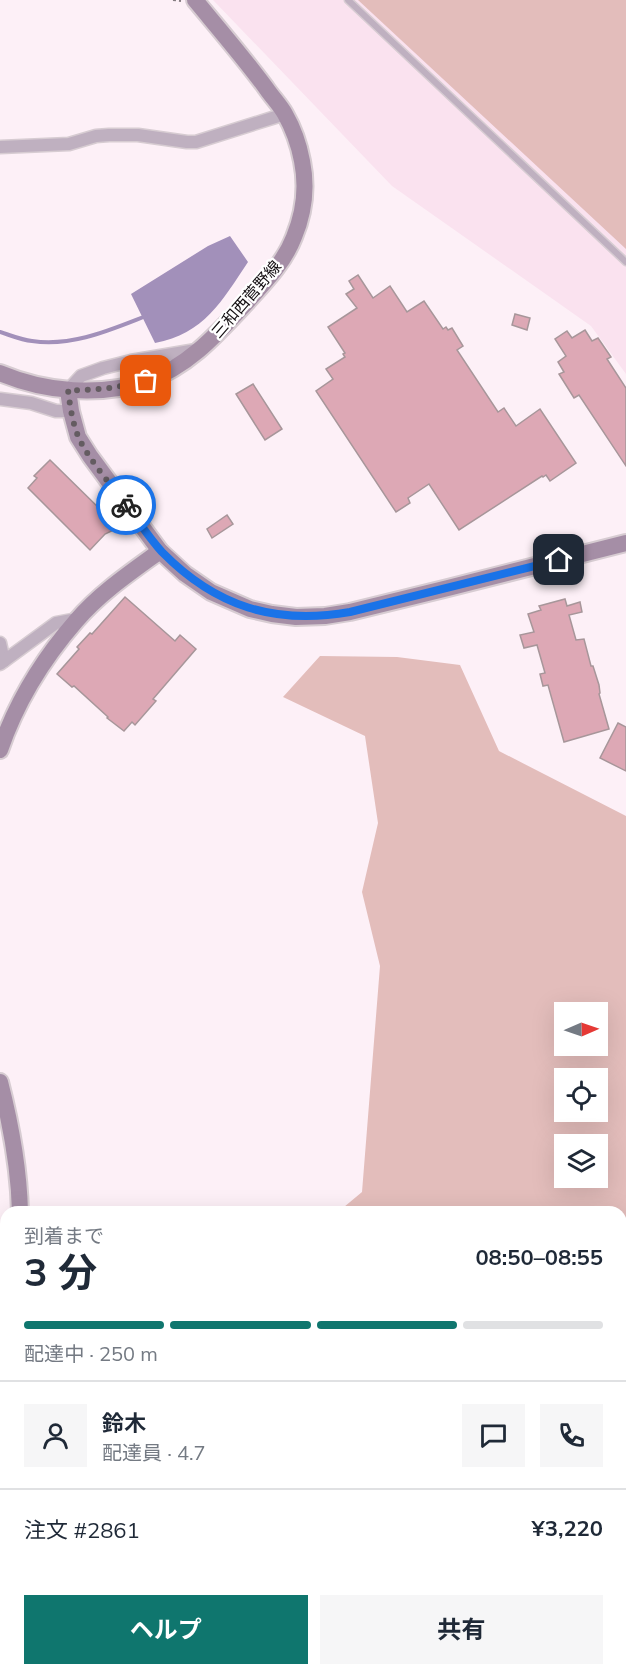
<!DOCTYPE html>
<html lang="ja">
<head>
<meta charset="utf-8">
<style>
  :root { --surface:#fff; --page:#f6f6f7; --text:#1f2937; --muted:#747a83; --line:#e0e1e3; --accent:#0f766e }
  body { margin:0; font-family:Mulish,"Noto Sans JP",sans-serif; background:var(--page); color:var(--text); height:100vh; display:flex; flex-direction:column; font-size:22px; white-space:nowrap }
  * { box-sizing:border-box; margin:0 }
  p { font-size:20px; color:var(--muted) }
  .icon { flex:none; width:33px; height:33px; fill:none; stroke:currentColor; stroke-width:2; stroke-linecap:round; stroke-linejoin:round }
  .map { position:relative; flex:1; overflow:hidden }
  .panel { position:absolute; left:0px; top:1206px; width:627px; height:470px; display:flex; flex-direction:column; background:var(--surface); border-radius:18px 18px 0 0; box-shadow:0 6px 24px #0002 }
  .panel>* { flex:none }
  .needle { width:39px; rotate:88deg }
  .buttons { position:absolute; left:554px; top:1002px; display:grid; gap:12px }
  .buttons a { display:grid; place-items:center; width:54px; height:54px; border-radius:0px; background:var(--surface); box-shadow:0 6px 24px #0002; font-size:30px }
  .pin { position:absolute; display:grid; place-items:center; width:51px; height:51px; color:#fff; margin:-26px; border-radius:12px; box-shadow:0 3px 9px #0006 }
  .courier { position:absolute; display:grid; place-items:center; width:60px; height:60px; margin:-30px; border:4px solid #1a73e8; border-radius:50%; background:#fff; color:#222; box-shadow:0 2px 8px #0007 }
  .headline em { font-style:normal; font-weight:700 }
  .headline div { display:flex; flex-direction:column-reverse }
  .headline { display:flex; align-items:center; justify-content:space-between; height:102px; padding:0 24px }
  h1 { font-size:39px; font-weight:700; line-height:45px }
  .bar { display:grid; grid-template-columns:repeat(4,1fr); gap:9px 6px; align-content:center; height:72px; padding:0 24px }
  .bar i { height:8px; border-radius:4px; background:var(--line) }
  .bar .current { background:var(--accent) }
  .bar p { grid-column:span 4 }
  .line { display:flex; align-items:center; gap:15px; padding:0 24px; border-top:2px solid var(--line) }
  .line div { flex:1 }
  .round { display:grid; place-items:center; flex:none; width:63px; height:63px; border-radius:0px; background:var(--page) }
  .button { display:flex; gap:12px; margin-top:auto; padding:12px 24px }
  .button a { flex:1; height:69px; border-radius:0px; background:var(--accent); color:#fff; font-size:24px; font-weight:700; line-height:69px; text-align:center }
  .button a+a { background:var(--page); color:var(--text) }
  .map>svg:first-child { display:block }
  .built { fill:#fae2ef }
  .green { fill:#e3bdbb; fill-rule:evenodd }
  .water { fill:#a290ba }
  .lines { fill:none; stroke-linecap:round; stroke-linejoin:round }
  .stream { stroke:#a290ba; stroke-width:4 }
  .building { fill:#dda8b5; stroke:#a7969a; stroke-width:1.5 }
  .lane-casing { stroke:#d7ccd2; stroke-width:9 }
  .street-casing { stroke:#d7ccd2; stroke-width:15 }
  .secondary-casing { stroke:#d7ccd2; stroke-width:20 }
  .path { stroke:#857c81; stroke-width:2; stroke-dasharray:3 3; stroke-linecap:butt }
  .lane { stroke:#bfb0c0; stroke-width:6 }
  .street { stroke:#bfb0c0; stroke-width:12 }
  .secondary { stroke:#a58ea6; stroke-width:16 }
  .done { stroke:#645c61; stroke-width:6; stroke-dasharray:0 10.8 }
  .route { stroke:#1a73e8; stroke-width:8 }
  .labels { text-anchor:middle; stroke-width:4.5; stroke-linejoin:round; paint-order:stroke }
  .street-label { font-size:16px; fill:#120d10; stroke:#fff }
</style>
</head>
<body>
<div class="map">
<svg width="626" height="1675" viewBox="0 0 626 1675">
  <rect width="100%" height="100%" fill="#fdf0f7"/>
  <path class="built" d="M 213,0 L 626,0 L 626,374 L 591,326 L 392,186 Z"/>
  <g class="green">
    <path d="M 358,0 L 626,0 L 626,250 L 626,249 Z"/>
    <path d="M 320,656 L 397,657 L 460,665 L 499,751 L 626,816 L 626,1607 L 621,1615 L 621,1212 L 338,1212 L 362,1192 L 380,966 L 362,892 L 378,823 L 365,736 L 283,697 ZM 597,1012 L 597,1046 L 564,1046 L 564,1012 ZM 597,1078 L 597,1112 L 564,1112 L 564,1078 ZM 564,1144 L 597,1144 L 597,1178 L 564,1178 Z"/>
    <path d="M 0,1318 L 6,1323 L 6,1670 L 174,1670 L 174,1675 L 0,1675 Z"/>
    <path d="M 626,1651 L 626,1675 L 607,1675 L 610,1670 L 621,1670 L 621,1654 Z"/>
    <path d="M 426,1670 L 588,1670 L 585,1675 L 429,1675 Z"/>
  </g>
  <g class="water">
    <path d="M 230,236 L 248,262 C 222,301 204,334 155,343 L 131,294 L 208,246 Z"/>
    <path d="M 206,1670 L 319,1670 L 319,1675 L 204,1675 Z"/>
  </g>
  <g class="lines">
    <g class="stream">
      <path d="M 0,332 C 10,335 21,340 32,341 C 72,347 110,330 146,316"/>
      <path d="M 621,1462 L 626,1447"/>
      <path d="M 454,1675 L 459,1670"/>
    </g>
  </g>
  <g class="building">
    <path d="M 358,275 L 373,298 L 390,286 L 407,312 L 424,301 L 443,329 L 446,327 L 448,330 L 452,328 L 463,346 L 457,350 L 498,412 L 504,408 L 516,426 L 540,409 L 576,463 L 550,481 L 546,475 L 543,477 L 542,476 L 459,530 L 429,484 L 408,498 L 410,503 L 396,512 L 316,391 L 333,379 L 326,369 L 345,357 L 343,354 L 345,353 L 328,327 L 357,308 L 346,294 L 354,289 L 349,281 Z"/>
    <path d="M 515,314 L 530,318 L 527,330 L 512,325 Z"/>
    <path d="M 585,330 L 592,341 L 598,338 L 611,357 L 607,359 L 626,388 L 626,466 L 579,395 L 574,398 L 559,374 L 564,372 L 558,362 L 566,356 L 555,339 L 567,331 L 572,338 Z"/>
    <path d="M 253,384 L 282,429 L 265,440 L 236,394 Z"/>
    <path d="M 50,460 L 106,515 L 111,513 L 118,528 L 105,534 L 90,550 L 28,488 L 37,478 L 34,476 Z"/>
    <path d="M 227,515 L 233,524 L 212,538 L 207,529 Z"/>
    <path d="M 125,597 L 175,641 L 180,635 L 196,649 L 153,699 L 156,701 L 135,725 L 132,722 L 124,731 L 107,718 L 108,717 L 74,686 L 72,687 L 57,674 L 79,649 L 77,647 L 90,633 L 92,634 Z"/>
    <path d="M 565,599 L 567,606 L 580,602 L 582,612 L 569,615 L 576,640 L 584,639 L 591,666 L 593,666 L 599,685 L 600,693 L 599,694 L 609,729 L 564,742 L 548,685 L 543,686 L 540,674 L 545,673 L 537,645 L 524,648 L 520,635 L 534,632 L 528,614 L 541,610 L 539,606 Z"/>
    <path d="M 618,723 L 626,727 L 626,771 L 600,758 Z"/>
  </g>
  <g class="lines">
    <defs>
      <path id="lane" d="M 348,0 L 626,262"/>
      <g id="street">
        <path d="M 0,147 L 69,144 L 96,136 L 109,135 L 138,135 L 187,142 L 196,142 L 285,114"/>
        <path d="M 68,390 L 81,376 L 103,368 L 131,361 L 196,350"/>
        <path d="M 0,399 L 31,403 L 56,411 L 71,411"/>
        <path d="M 0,643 L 4,661"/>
        <path d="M 0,664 L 56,623 L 77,619"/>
      </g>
      <g id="secondary">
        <path d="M 0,373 C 45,392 100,397 147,381 C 189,366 217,334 246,303 C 264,283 284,263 294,237 C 304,213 307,186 302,161 C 299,145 293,128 285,114 C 280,105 272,97 266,88 C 244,58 219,29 195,0"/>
        <path d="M 68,390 L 71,411 L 78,437 L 90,456 L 160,551 L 185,574 L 211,592 L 250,609 L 272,614 L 296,617 L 325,616 L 350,612 L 448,588 L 626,543"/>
        <path d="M 0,750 C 16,703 43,659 76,621 C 100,593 131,572 160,551"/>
        <path d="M 0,1082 C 11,1125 19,1168 20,1212"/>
        <path d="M 63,1670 L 64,1675"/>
      </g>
    </defs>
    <use href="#lane" class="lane-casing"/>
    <use href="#street" class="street-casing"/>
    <use href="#secondary" class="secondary-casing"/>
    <path class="path" d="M 173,0 L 181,1"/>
    <use href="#lane" class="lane"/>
    <use href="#street" class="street"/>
    <use href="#secondary" class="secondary"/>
  </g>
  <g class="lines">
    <path class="done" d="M 126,505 C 112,486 86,456 78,436 C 72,421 70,405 68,390 C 95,391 120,387 146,381"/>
    <path class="route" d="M 126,505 C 138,520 149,538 162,552 C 216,607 275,625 350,612 L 559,560"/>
  </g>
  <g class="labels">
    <g class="street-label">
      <text transform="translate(246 299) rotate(-49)" y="6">三和西菅野線</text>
    </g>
  </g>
</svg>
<div class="buttons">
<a><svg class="needle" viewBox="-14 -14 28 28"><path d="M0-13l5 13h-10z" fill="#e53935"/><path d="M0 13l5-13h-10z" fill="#747a83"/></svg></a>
<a><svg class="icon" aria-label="locate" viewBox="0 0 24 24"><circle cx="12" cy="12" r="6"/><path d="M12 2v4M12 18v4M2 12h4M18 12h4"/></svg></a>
<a><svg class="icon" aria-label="layers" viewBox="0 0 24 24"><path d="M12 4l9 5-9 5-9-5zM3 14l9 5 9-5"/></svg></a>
</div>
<div class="pin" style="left:146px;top:381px;background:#ea580c"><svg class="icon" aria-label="bag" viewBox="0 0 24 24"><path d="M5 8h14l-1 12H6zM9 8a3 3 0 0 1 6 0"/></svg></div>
<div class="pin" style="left:559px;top:560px;background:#1f2937"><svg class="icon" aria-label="home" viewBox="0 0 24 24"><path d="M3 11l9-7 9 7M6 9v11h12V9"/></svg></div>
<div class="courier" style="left:126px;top:505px"><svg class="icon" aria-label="bike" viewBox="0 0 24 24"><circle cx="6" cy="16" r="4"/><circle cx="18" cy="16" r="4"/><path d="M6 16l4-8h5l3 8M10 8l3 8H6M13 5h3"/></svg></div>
<section class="panel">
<div class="headline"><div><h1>3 分</h1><p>到着まで</p></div><em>08:50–08:55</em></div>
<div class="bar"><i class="current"></i><i class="current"></i><i class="current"></i><i></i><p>配達中 · 250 m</p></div>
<div class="line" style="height:108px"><a class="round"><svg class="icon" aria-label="person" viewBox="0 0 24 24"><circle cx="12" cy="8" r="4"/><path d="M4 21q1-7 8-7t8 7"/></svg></a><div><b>鈴木</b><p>配達員 · 4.7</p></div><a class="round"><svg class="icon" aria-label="chat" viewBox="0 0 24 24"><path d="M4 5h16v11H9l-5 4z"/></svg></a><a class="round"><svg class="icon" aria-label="phone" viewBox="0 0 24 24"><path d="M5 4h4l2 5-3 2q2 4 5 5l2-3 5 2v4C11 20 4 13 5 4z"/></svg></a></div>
<div class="line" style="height:78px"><div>注文 #2861</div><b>¥3,220</b></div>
<div class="button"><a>ヘルプ</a><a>共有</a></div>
</section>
</div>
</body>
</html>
